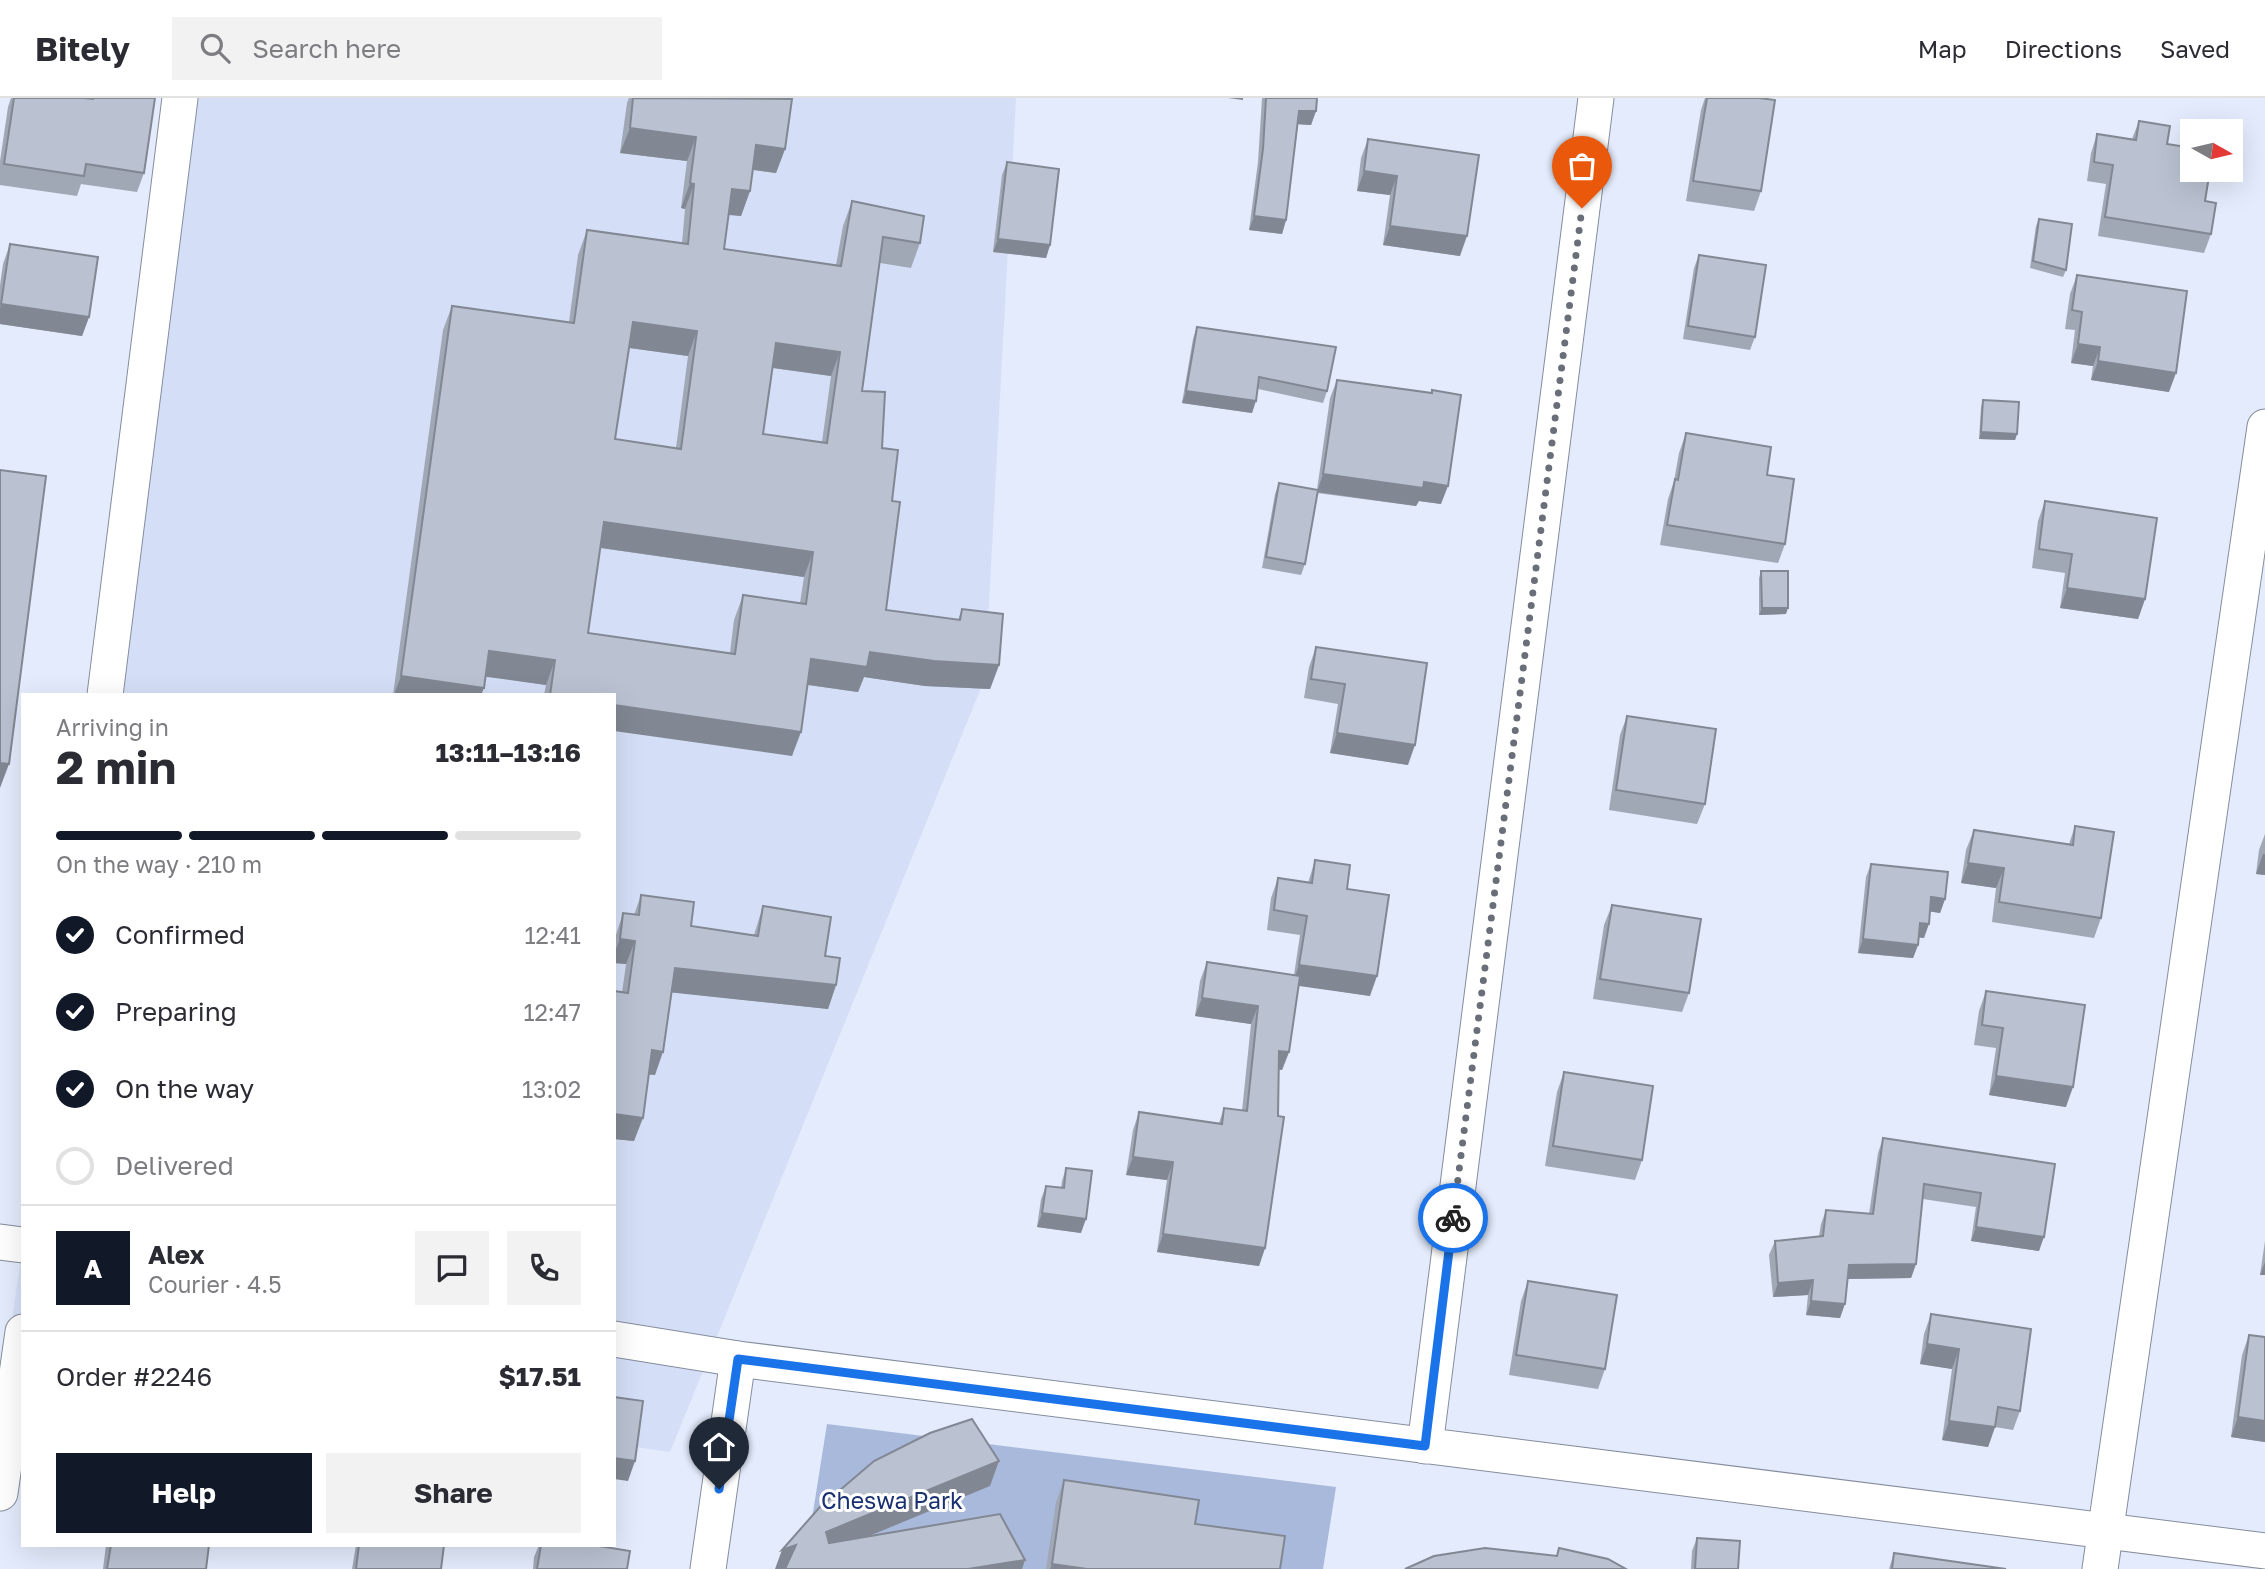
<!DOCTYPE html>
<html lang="en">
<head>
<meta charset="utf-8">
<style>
  :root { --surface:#fff; --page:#f2f2f3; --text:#2b2b33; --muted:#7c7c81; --line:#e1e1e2; --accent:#111827 }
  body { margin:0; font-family:"Golos Text",sans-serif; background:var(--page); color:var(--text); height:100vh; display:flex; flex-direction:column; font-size:26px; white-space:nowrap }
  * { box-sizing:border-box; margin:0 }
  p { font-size:23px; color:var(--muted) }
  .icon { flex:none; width:38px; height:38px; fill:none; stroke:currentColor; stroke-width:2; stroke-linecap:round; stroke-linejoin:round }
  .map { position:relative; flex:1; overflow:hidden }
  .drawer { position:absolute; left:21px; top:595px; width:595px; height:854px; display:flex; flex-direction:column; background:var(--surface); border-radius:0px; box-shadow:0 7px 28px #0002 }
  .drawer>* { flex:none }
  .needle { width:46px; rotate:98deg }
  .tools { position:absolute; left:2180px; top:21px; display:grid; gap:14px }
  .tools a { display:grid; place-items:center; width:63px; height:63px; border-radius:0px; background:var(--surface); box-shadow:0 7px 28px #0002; font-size:35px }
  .pin { position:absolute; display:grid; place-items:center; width:60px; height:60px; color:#fff; margin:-72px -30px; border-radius:50% 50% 50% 0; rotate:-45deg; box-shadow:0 0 7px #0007 }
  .pin .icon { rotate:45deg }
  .courier { position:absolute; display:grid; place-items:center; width:70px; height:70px; margin:-35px; border:5px solid #1a73e8; border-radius:50%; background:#fff; color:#222; box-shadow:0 2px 9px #0007 }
  .summary em { font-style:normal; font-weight:700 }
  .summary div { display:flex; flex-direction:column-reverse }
  .summary { display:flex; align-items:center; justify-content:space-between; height:119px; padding:0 35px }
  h1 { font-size:46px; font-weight:700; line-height:52px }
  .bar { display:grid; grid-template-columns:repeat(4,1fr); gap:10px 7px; align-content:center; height:84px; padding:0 35px }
  .bar i { height:9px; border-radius:5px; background:var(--line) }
  .bar .current { background:var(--accent) }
  .bar p { grid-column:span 4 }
  .line { display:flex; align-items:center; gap:18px; padding:0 35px; border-top:2px solid var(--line) }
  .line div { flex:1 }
  .round { display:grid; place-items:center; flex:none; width:74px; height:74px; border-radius:0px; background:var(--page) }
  ol { padding:0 35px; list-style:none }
  li { display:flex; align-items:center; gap:21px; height:77px }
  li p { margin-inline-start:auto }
  li .icon { padding:7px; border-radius:50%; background:var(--accent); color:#fff; stroke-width:4 }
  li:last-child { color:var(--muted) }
  li i { width:38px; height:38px; border:4px solid var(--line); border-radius:50% }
  .action { display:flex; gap:14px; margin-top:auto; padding:14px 35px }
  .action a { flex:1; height:80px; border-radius:0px; background:var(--accent); color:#fff; font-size:28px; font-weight:700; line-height:80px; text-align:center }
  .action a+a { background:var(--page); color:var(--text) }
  header { display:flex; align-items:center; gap:42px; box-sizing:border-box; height:98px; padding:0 35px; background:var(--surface); border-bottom:2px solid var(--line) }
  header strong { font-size:33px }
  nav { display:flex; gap:38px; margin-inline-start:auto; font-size:24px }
  .search { width:490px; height:63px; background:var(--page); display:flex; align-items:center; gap:18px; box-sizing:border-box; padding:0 24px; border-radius:0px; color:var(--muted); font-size:26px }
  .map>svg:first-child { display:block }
  .built { fill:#d4dff7 }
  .green { fill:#a9b9db }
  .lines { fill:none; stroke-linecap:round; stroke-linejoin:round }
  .minor-casing { stroke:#858d9c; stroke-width:37 }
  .minor { stroke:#fff; stroke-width:35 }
  .wall { fill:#a0a7b5; fill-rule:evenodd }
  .shaded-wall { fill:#828893 }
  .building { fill:#bac2d2; stroke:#828893; stroke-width:2; fill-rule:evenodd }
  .done { stroke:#696e78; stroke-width:7; stroke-dasharray:0 12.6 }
  .route { stroke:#1a73e8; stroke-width:9 }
  .labels { text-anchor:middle; stroke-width:6; stroke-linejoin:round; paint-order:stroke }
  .park-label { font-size:23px; fill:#1a3171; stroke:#fff }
</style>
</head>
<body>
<header>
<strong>Bitely</strong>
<div class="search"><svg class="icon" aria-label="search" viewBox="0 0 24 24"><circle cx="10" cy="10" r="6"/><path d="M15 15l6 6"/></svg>Search here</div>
<nav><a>Map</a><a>Directions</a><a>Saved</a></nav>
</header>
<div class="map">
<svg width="2265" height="1471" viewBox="0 0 2265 1471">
  <rect width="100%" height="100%" fill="#e3ebfc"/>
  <g class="built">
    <path d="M 177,0 L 1016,0 L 985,580 L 670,1354 L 614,1346 L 614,597 L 97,597 Z"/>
    <path d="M 23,1144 L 23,1261 L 7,1259 Z"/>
  </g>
  <path class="green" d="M 827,1326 L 1336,1389 L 1323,1471 L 804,1471 Z"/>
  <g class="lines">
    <defs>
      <g id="minor">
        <path d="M 105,597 L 180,0"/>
        <path d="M 0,1144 L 23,1147"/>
        <path d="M 614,1241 L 738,1261 L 2265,1453"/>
        <path d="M 1425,1348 L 1596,0"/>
        <path d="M 0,1395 L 23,1234"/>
        <path d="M 708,1471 L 738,1261"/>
        <path d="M 2100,1471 L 2265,329"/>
      </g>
    </defs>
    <use href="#minor" class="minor-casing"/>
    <use href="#minor" class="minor"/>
  </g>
  <g class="wall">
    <path d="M 11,0 L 155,0 L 144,75 L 137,94 L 81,86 L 77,98 L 0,87 L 0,63 L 8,9 Z"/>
    <path d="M 629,0 L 633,0 L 785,51 L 776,75 L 753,72 L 750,93 L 741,118 L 728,117 L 724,151 L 836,167 L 843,128 L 852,103 L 920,145 L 911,170 L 880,165 L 862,293 L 882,350 L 892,403 L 886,512 L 958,522 L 962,511 L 999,567 L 990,591 L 925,588 L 864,579 L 858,594 L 808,587 L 792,658 L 614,597 L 544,597 L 546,587 L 486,578 L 481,597 L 393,597 L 443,232 L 452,208 L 569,224 L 578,157 L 587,132 L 682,145 L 685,111 L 681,110 L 687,63 L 620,55 L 627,5 ZM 629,250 L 688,258 L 676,350 L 615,341 ZM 772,270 L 831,278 L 822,344 L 763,336 ZM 600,450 L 804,479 L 800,505 L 743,497 L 734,522 L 730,555 L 588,535 Z"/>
    <path d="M 1262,0 L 1317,0 L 1316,13 L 1311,27 L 1298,26 L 1286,122 L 1282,136 L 1249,132 L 1258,64 Z"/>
    <path d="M 1705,0 L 1759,0 L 1761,93 L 1754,113 L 1686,103 L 1701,12 Z"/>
    <path d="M 2139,23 L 2167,46 L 2205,103 L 2211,136 L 2204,155 L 2098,138 L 2106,86 L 2087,83 L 2091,55 L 2097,36 L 2132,41 Z"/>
    <path d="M 1368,41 L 1460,158 L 1383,147 L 1390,97 L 1357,93 L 1361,60 Z"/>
    <path d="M 1007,64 L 1050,147 L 1046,160 L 993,154 L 1002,77 Z"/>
    <path d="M 2039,121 L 2066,172 L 2063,179 L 2030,170 L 2036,128 Z"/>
    <path d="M 10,146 L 89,219 L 82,238 L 0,226 L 0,187 L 3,166 Z"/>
    <path d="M 1699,157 L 1755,239 L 1750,252 L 1683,241 L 1694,170 Z"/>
    <path d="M 2077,177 L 2169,294 L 2091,282 L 2093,268 L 2071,265 L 2075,232 L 2065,231 L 2070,196 Z"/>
    <path d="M 1197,229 L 1327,293 L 1323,305 L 1258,291 L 1252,315 L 1182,305 L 1193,241 Z"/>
    <path d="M 1337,282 L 1441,406 L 1419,403 L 1416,408 L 1317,395 L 1305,466 L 1301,477 L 1262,470 L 1275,396 L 1279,385 L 1317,392 L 1330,300 Z"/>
    <path d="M 1983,302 L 2017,336 L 2015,342 L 1979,341 L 1981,309 Z"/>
    <path d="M 1686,335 L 1767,377 L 1785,446 L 1778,465 L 1660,447 L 1668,401 L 1674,383 L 1679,355 Z"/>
    <path d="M 2045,403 L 2145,501 L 2138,521 L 2060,510 L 2065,475 L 2032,470 L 2038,423 Z"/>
    <path d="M 1761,473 L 1786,516 L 1759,517 L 1759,480 Z"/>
    <path d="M 1316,549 L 1408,667 L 1330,655 L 1338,606 L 1304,600 L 1309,569 Z"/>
    <path d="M 1627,618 L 1705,706 L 1697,726 L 1609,712 L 1620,637 Z"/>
    <path d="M 2075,728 L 2101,820 L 2094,840 L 1992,824 L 1996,790 L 1961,785 L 1966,752 L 1974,732 L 2069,746 Z"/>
    <path d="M 2265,736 L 2265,777 L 2256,776 L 2259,752 Z"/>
    <path d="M 1315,762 L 1347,791 L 1370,898 L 1298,887 L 1289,954 L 1282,972 L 1279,971 L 1265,1150 L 1259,1168 L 1157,1154 L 1167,1082 L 1126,1077 L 1133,1032 L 1139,1014 L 1219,1025 L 1224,1010 L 1242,1013 L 1251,926 L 1195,918 L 1200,883 L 1207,864 L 1294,877 L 1300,837 L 1267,832 L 1271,800 L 1278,780 L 1308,785 Z"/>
    <path d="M 1871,766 L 1945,801 L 1940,815 L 1930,813 L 1924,840 L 1919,839 L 1918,847 L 1913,860 L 1858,855 L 1866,779 Z"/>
    <path d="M 641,797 L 691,828 L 754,837 L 763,808 L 825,858 L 836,887 L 828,911 L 672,894 L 655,977 L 648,976 L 634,1043 L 614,1041 L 614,893 L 622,895 L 626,866 L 614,865 L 614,843 L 623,815 L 634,817 Z"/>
    <path d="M 1612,807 L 1689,895 L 1682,914 L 1593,901 L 1604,827 Z"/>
    <path d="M 1986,893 L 2066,1009 L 1989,997 L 1996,950 L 1974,947 L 1979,913 Z"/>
    <path d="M 1564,974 L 1642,1062 L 1635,1082 L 1545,1068 L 1557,994 Z"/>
    <path d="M 1883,1040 L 2055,1066 L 2039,1153 L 1971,1143 L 1976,1109 L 1923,1101 L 1916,1166 L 1911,1180 L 1847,1181 L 1840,1220 L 1806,1217 L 1808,1197 L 1773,1199 L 1769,1157 L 1775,1143 L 1819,1138 L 1821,1126 L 1826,1112 L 1869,1116 L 1878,1055 Z"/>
    <path d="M 1066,1070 L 1081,1135 L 1037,1129 L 1041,1101 L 1046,1088 L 1061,1090 L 1062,1083 Z"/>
    <path d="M 2265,1143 L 2265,1177 L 2260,1177 Z"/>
    <path d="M 1528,1183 L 1605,1271 L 1598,1291 L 1509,1277 L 1521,1203 Z"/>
    <path d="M 1931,1216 L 2020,1313 L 2013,1332 L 1995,1329 L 1988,1349 L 1942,1342 L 1952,1271 L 1920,1266 L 1924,1236 Z"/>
    <path d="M 2249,1237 L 2265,1239 L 2265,1344 L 2231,1339 L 2242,1257 Z"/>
    <path d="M 1064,1382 L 1195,1426 L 1280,1471 L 1046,1471 L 1056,1404 Z"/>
    <path d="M 1697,1440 L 1738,1471 L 1691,1471 L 1692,1453 Z"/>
    <path d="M 106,1447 L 209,1447 L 206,1471 L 103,1471 Z"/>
    <path d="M 356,1447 L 444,1447 L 441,1471 L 352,1471 Z"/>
    <path d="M 539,1447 L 541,1447 L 627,1471 L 533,1471 L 534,1459 Z"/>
    <path d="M 1894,1455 L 2006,1471 L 1889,1471 Z"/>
  </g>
  <g class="shaded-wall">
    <path d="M 1228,0 L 1243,0 L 1243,2 Z"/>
    <path d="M 1299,13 L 1316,13 L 1311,27 L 1294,26 Z"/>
    <path d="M 630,30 L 696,39 L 687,63 L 620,55 Z"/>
    <path d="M 756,47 L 785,51 L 776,75 L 747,71 Z"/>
    <path d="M 1364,73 L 1397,78 L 1390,97 L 1357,93 Z"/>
    <path d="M 690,85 L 694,86 L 685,111 L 681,110 Z"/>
    <path d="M 732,91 L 750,93 L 741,118 L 723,116 Z"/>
    <path d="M 1254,118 L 1286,122 L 1282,136 L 1249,132 Z"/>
    <path d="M 1390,128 L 1467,138 L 1460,158 L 1383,147 Z"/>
    <path d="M 998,141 L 1050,147 L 1046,160 L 993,154 Z"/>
    <path d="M 1,206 L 89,219 L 82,238 L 0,226 L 0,210 Z"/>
    <path d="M 633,224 L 697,233 L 688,258 L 623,249 Z"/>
    <path d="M 776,245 L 840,254 L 831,278 L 767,269 Z"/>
    <path d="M 2078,246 L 2100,249 L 2093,268 L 2071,265 Z"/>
    <path d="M 2098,263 L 2176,275 L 2169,294 L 2091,282 Z"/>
    <path d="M 1186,293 L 1256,303 L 1252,315 L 1182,305 Z"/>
    <path d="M 1981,334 L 2017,336 L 2015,342 L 1979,341 Z"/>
    <path d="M 1323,376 L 1424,384 L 1448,388 L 1441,406 L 1419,403 L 1416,408 L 1317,394 Z"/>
    <path d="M 604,424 L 813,454 L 804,479 L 595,449 Z"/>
    <path d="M 2067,490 L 2145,501 L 2138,521 L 2060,510 Z"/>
    <path d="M 1762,510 L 1788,510 L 1786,516 L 1759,517 Z"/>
    <path d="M 489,553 L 555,562 L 546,587 L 480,578 Z"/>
    <path d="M 870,554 L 999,567 L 990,591 L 925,588 L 864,579 L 858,594 L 802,586 L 811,561 Z"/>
    <path d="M 401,578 L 484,590 L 481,597 L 394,597 Z"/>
    <path d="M 614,607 L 801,634 L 792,658 L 614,633 Z"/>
    <path d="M 1337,635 L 1415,647 L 1408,667 L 1330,655 Z"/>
    <path d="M 0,665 L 9,666 L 0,690 Z"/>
    <path d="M 2263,756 L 2265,756 L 2265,777 L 2256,776 Z"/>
    <path d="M 1968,765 L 2004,770 L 1996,790 L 1961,785 Z"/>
    <path d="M 1931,799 L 1945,801 L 1940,815 L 1926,813 Z"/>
    <path d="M 1920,825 L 1929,826 L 1924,840 L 1915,839 Z"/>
    <path d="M 620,841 L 635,843 L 626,866 L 614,865 L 614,856 Z"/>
    <path d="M 1863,841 L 1918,847 L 1913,860 L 1858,855 Z"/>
    <path d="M 1299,867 L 1377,878 L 1370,898 L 1292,887 Z"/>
    <path d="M 675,870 L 836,887 L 828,911 L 667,894 Z"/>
    <path d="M 1202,900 L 1258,908 L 1251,926 L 1195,918 Z"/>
    <path d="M 652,952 L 663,954 L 655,977 L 643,976 Z"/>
    <path d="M 1279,953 L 1289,954 L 1282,972 L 1273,971 Z"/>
    <path d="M 1996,978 L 2073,989 L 2066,1009 L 1989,997 Z"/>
    <path d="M 614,1016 L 643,1020 L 634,1043 L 614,1041 Z"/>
    <path d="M 1133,1059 L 1173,1064 L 1167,1082 L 1126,1077 Z"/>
    <path d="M 1042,1115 L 1086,1121 L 1081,1135 L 1037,1129 Z"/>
    <path d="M 1976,1129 L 2044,1139 L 2039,1153 L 1971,1143 Z"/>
    <path d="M 1163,1136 L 1265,1150 L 1259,1168 L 1157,1154 Z"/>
    <path d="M 2265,1164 L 2265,1177 L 2260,1177 Z"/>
    <path d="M 1916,1166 L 1911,1180 L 1844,1181 L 1849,1167 Z"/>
    <path d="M 1813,1182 L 1808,1197 L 1773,1199 L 1778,1185 Z"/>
    <path d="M 1811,1203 L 1845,1206 L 1840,1220 L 1806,1217 Z"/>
    <path d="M 1927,1246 L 1959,1251 L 1952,1271 L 1920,1266 Z"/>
    <path d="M 2238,1319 L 2265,1323 L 2265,1344 L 2231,1339 Z"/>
    <path d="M 1949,1323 L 1995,1329 L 1988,1349 L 1942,1342 Z"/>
    <path d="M 614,1360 L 635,1363 L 628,1383 L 614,1381 Z"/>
    <path d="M 999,1363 L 990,1388 L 816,1460 L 826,1434 Z"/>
    <path d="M 796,1447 L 787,1471 L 775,1471 L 782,1452 Z"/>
    <path d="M 1025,1462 L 1022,1471 L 968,1471 Z"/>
    <path d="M 1052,1466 L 1087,1471 L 1050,1471 Z"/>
  </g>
  <g class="building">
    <path d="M 14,0 L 84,0 L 93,1 L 93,0 L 155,0 L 144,75 L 86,66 L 84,78 L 4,66 Z"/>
    <path d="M 633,0 L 792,1 L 785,51 L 756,47 L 750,93 L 732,91 L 724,151 L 841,168 L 852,103 L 924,118 L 920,145 L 883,139 L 862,293 L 885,294 L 882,350 L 898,352 L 892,403 L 900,404 L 886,512 L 960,522 L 962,511 L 1003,516 L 999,567 L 934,563 L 870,554 L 867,569 L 811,561 L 801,634 L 614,607 L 614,597 L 550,597 L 555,562 L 489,553 L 484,590 L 401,578 L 452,208 L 574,225 L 587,132 L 688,146 L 694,86 L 690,85 L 696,39 L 630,30 ZM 633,224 L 697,233 L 681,351 L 615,341 ZM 776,245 L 840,254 L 827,345 L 763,336 ZM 604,424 L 813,454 L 806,506 L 743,497 L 735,556 L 588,535 Z"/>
    <path d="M 1266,0 L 1317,0 L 1316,13 L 1299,13 L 1286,122 L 1254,118 L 1263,51 Z"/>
    <path d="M 1707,0 L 1759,0 L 1775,2 L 1761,93 L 1693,83 Z"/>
    <path d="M 2139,23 L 2170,28 L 2167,46 L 2193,50 L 2193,72 L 2210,72 L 2205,103 L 2216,105 L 2211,136 L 2105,119 L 2113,67 L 2094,64 L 2097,36 L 2136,42 Z"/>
    <path d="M 1368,41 L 1479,57 L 1467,138 L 1390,128 L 1397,78 L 1364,73 Z"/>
    <path d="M 1007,64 L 1059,71 L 1050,147 L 998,141 Z"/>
    <path d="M 2039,121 L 2072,126 L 2066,172 L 2033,163 Z"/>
    <path d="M 10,146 L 98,159 L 89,219 L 1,206 Z"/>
    <path d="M 1699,157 L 1766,167 L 1755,239 L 1688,228 Z"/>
    <path d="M 2077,177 L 2187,193 L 2176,275 L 2098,263 L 2100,249 L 2078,246 L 2082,214 L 2072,212 Z"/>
    <path d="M 1197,229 L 1336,249 L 1327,293 L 1259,279 L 1256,303 L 1186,293 Z"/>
    <path d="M 1337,282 L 1432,295 L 1432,292 L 1461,297 L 1448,388 L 1424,384 L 1423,390 L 1323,376 Z"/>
    <path d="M 1983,302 L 2019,304 L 2017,336 L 1981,334 Z"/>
    <path d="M 1686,335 L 1771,349 L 1767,377 L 1794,381 L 1785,446 L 1667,427 L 1675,381 L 1678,382 Z"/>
    <path d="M 0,372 L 46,378 L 9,666 L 0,665 Z"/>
    <path d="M 1279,385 L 1318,392 L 1305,466 L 1266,459 Z"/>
    <path d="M 2045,403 L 2157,420 L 2145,501 L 2067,490 L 2072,456 L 2039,451 Z"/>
    <path d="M 1761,473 L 1788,473 L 1788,510 L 1762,510 Z"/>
    <path d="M 1316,549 L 1427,565 L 1415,647 L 1337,635 L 1345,586 L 1311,581 Z"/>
    <path d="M 1627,618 L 1716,631 L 1705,706 L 1616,692 Z"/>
    <path d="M 2075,728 L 2114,734 L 2101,820 L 1999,804 L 2004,770 L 1968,765 L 1974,732 L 2073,747 Z"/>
    <path d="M 1315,762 L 1350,767 L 1347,791 L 1389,797 L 1377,878 L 1299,867 L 1307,818 L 1274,812 L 1278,780 L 1312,785 Z"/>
    <path d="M 1871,766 L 1948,774 L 1945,801 L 1931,799 L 1929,826 L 1920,825 L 1918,847 L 1863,841 Z"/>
    <path d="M 641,797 L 694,804 L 691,828 L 758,838 L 763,808 L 831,819 L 825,858 L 840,860 L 836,887 L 675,870 L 663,954 L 652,952 L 643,1020 L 614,1016 L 614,893 L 628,895 L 635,843 L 620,841 L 623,815 L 639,817 Z"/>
    <path d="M 1612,807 L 1701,821 L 1689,895 L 1600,881 Z"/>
    <path d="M 1207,864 L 1300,878 L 1289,954 L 1279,953 L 1278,1018 L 1284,1019 L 1265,1150 L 1163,1136 L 1173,1064 L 1133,1059 L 1139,1014 L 1222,1026 L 1224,1010 L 1247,1013 L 1258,908 L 1202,900 Z"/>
    <path d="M 1986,893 L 2085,907 L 2073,989 L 1996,978 L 2003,930 L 1982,927 Z"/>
    <path d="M 1564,974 L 1653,988 L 1642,1062 L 1553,1048 Z"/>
    <path d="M 1883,1040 L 2055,1066 L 2044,1139 L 1976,1129 L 1981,1095 L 1924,1086 L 1916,1166 L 1849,1167 L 1845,1206 L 1811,1203 L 1813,1182 L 1778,1185 L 1775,1143 L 1823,1138 L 1826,1112 L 1873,1116 Z"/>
    <path d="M 1066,1070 L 1092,1073 L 1086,1121 L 1042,1115 L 1046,1088 L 1064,1090 Z"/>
    <path d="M 1528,1183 L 1617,1197 L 1605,1271 L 1516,1257 Z"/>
    <path d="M 1931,1216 L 2031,1231 L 2020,1313 L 1998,1309 L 1995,1329 L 1949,1323 L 1959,1251 L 1927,1246 Z"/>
    <path d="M 2249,1237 L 2265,1239 L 2265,1323 L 2238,1319 Z"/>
    <path d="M 614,1299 L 643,1303 L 635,1363 L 614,1360 Z"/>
    <path d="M 972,1321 L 999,1363 L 826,1434 L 829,1445 L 1000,1416 L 1025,1462 L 968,1471 L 785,1471 L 796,1447 L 782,1452 L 819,1410 L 874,1363 L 930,1335 Z"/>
    <path d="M 1064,1382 L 1199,1402 L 1195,1426 L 1285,1438 L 1280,1471 L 1087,1471 L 1052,1466 Z"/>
    <path d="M 1697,1440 L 1740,1443 L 1738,1471 L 1695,1471 Z"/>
    <path d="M 111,1447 L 209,1447 L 206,1471 L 107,1471 Z"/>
    <path d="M 359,1447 L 444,1447 L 441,1471 L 356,1471 Z"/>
    <path d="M 541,1447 L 593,1447 L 630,1453 L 627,1471 L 537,1471 Z"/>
    <path d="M 1485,1450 L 1557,1458 L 1559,1450 L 1608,1461 L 1626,1471 L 1405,1471 L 1434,1458 Z"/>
    <path d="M 1894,1455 L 2006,1471 L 1892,1471 Z"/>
  </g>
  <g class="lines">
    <path class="done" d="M 1453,1120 L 1582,110"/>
    <path class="route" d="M 719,1391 L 738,1261 L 1425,1348 L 1453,1120"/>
  </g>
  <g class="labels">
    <g class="park-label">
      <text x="892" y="1411">Cheswa Park</text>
    </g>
  </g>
</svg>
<div class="tools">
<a><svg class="needle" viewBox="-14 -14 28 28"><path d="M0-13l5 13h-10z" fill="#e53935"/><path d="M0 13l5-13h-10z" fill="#7c7c81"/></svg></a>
</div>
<div class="pin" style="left:1582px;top:110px;background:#ea580c"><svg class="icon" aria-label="bag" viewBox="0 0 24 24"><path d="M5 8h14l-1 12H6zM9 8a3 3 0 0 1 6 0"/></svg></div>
<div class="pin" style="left:719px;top:1391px;background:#1f2937"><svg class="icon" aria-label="home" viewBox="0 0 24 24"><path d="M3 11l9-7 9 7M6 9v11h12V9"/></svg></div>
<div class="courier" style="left:1453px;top:1120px"><svg class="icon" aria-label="bike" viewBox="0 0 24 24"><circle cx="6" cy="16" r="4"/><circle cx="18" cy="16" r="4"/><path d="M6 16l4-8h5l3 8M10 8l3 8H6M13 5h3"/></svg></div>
<section class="drawer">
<div class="summary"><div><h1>2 min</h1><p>Arriving in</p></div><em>13:11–13:16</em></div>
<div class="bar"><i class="current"></i><i class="current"></i><i class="current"></i><i></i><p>On the way · 210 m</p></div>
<ol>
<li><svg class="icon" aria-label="check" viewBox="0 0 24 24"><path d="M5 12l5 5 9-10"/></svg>Confirmed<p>12:41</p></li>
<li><svg class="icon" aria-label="check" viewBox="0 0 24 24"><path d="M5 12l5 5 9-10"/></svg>Preparing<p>12:47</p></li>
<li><svg class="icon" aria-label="check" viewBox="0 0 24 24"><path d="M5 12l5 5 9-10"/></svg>On the way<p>13:02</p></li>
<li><i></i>Delivered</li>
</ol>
<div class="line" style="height:126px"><b class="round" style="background:var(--accent);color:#fff">A</b><div><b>Alex</b><p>Courier · 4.5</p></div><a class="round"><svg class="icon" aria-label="chat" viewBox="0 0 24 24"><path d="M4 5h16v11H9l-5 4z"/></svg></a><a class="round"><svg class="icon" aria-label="phone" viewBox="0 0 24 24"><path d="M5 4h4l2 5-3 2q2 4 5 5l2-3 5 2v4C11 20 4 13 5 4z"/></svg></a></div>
<div class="line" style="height:91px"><div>Order #2246</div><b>$17.51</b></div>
<div class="action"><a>Help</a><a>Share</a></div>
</section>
</div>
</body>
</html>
